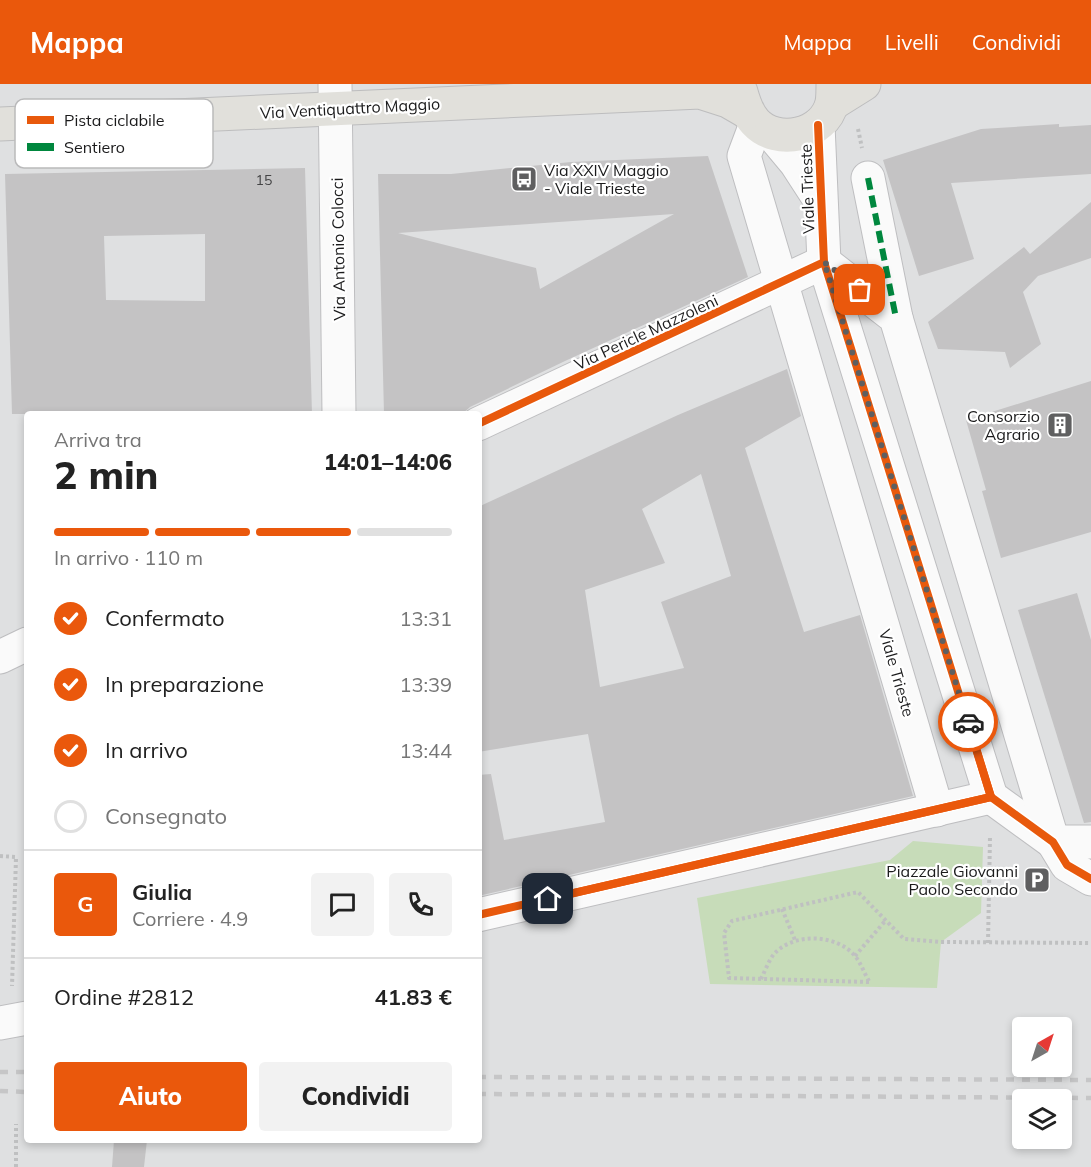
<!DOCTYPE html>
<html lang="it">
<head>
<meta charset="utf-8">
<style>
  :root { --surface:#fff; --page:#f2f2f2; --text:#222; --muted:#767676; --line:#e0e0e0; --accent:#ea580c }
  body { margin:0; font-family:Mulish,sans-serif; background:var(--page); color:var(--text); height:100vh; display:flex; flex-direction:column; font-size:22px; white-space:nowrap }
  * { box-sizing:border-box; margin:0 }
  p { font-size:20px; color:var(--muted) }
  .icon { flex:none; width:33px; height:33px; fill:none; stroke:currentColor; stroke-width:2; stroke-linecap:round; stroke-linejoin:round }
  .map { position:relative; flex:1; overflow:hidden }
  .drawer { position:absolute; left:24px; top:327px; width:458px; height:732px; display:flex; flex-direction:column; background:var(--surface); border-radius:6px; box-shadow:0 3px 9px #0003 }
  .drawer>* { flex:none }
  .needle { width:39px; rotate:39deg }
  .fabs { position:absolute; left:1012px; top:933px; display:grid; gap:12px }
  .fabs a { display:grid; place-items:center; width:60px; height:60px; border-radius:6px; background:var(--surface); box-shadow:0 3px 9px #0003; font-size:30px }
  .pin { position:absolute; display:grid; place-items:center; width:51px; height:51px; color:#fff; margin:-26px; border-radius:12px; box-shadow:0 3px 9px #0006 }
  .courier { position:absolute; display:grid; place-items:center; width:60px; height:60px; margin:-30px; border:4px solid #ea580c; border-radius:50%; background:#fff; color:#222; box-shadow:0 2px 8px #0007 }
  .headline em { font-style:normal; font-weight:800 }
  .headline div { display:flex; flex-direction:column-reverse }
  .headline { display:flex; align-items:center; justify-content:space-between; height:102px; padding:0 30px }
  h1 { font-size:39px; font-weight:800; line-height:45px }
  .bar { display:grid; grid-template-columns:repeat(4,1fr); gap:9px 6px; align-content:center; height:72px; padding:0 30px }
  .bar i { height:8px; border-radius:4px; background:var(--line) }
  .bar .current { background:var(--accent) }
  .bar p { grid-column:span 4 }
  .line { display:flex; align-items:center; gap:15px; padding:0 30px; border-top:2px solid var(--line) }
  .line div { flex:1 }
  .round { display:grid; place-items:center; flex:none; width:63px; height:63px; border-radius:6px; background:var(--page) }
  ol { padding:0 30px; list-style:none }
  li { display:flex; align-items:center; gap:18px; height:66px }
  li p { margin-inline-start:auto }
  li .icon { padding:6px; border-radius:50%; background:var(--accent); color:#fff; stroke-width:4 }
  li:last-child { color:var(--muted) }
  li i { width:33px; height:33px; border:3px solid var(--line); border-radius:50% }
  .primary-button { display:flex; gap:12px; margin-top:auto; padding:12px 30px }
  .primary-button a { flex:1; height:69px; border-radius:6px; background:var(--accent); color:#fff; font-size:24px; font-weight:800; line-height:69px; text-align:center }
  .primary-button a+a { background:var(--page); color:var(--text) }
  header { display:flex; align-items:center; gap:36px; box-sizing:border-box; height:84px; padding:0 30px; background:var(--accent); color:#fff }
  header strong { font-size:28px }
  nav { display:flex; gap:33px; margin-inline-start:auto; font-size:21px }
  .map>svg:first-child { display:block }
  .green { fill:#c7dcb9 }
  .building { fill:#c4c3c4; fill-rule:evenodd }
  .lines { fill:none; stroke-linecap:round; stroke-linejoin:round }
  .minor-casing { stroke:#bebec0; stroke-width:35 }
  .major-casing { stroke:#bdbdbe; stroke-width:35 }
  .path { stroke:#bfc0c1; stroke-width:4; stroke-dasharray:3 3; stroke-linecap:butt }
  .minor { stroke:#fafafa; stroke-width:33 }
  .major { stroke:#e1e0db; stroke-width:33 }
  .rail { stroke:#c6c6c7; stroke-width:4.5; stroke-dasharray:8 8; stroke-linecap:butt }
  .quiet { stroke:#00873e; stroke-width:6; stroke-dasharray:12 6; stroke-linecap:butt }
  .cycleway-casing { stroke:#fff; stroke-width:11 }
  .cycleway { stroke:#e8590c; stroke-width:8 }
  .done { stroke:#5f5f60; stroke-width:6; stroke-dasharray:0 10.8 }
  .route { stroke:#ea580c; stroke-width:8 }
  .labels { text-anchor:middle; stroke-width:4.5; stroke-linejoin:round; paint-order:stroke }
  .number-label { font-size:14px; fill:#444445 }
  .street-label { font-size:16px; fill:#1a1a1b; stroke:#fff }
  .poi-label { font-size:16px; fill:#1a1a1b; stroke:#fff; text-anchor:end }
  .key { fill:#fff; stroke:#bababb; stroke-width:1.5 }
  .key-label { font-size:16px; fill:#1a1a1b }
</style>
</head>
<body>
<header>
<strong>Mappa</strong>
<nav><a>Mappa</a><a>Livelli</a><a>Condividi</a></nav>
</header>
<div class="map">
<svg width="1091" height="1083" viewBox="0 0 1091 1083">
  <rect width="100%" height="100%" fill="#dfe0e1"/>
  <path class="green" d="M 913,757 L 983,763 L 981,829 L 941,858 L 937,904 L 710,900 L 697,814 L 890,776 Z"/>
  <g class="building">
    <path d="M 1059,40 L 1059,43 L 1091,41 L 1091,90 L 951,99 L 974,175 L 919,192 L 883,76 L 981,45 Z"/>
    <path d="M 708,72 L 748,193 L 565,277 L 470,323 L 462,330 L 384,330 L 378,90 L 451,90 L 571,78 ZM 674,130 L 540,205 L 536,184 L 398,149 Z"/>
    <path d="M 305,84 L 312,330 L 12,330 L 5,90 ZM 205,150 L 205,217 L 106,216 L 104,152 Z"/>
    <path d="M 1091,118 L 1091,174 L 1038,192 L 1023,208 L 1041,260 L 1010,284 L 1005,268 L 938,265 L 928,238 L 1024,163 L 1030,170 Z"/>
    <path d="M 787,285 L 801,332 L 745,364 L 804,548 L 860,531 L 913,712 L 478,812 L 478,691 L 491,690 L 504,756 L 605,738 L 588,650 L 478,668 L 478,423 L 678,331 ZM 701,390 L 731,492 L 661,518 L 684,584 L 600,603 L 585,506 L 665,479 L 642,425 Z"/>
    <path d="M 1091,297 L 1091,448 L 1001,474 L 982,407 L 986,406 L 966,336 Z"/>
    <path d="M 1077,509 L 1091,556 L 1091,738 L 1084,739 L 1018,526 Z"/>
    <path d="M 114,1056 L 147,1056 L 144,1083 L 112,1083 Z"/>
  </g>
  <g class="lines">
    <defs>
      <g id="minor">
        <path d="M 335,0 L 339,330"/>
        <path d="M 756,40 L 744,72 L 937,726"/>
        <path d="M 818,41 L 824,178 L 991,713 L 1053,758"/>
        <path d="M 771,49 L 796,79 L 820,116"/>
        <path d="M 868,94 L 896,234"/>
        <path d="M 478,340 L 824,178 L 896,234 L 1053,758 L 1067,781 L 1091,795"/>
        <path d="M 0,573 L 27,560"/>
        <path d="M 1053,758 L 1091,758"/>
        <path d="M 478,831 L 991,713"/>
        <path d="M 0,939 L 27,934"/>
      </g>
      <g id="major">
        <path d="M 741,8 C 744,19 747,29 755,38 C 777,62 824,52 832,19 C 833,13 833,6 833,0"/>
        <path d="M 832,20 L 864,0"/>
        <path d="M 0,40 L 700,8 L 728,17 L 747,28"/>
      </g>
    </defs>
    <use href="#minor" class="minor-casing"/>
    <use href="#major" class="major-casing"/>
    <g class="path">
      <path d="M 858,45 L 862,64"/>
      <path d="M 0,772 L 16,773 L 12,902"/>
      <path d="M 782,825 L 795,856"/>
      <path d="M 988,859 L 990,753"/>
      <path d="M 855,872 L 886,836"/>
      <path d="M 761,895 C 765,887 769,876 774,870 C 794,848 837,850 855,872 C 861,879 864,889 869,897"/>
      <path d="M 869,898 L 729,894 L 724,849 L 732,837 L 858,808 L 904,855 L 941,858 L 1091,859"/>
      <path d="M 16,1083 L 16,1040"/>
    </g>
    <use href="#minor" class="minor"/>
    <use href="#major" class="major"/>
    <g class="rail">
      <path d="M 0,988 L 27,988"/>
      <path d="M 478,993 L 1091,996"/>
      <path d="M 0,1007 L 27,1008"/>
      <path d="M 478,1010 L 1091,1014"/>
    </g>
    <path class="quiet" d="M 868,94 L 896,234"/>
    <defs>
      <g id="cycleway">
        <path d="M 818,41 L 824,178 L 991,713 L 1053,758 L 1067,781 L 1091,795"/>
        <path d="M 478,340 L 824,178"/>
        <path d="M 478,831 L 991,713"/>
      </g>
    </defs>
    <use href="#cycleway" class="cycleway-casing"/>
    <use href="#cycleway" class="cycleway"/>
  </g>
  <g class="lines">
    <path class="done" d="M 860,206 L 824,178 L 968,638"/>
    <path class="route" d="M 548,815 L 991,713 L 968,638"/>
  </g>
  <defs>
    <symbol id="bus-square" viewBox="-11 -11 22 22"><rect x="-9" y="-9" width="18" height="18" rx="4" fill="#5f5f60" stroke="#fff"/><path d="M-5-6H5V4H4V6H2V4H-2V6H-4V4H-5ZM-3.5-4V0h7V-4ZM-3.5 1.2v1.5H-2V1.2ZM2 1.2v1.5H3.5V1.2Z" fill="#fff"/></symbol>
    <symbol id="building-square" viewBox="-11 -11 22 22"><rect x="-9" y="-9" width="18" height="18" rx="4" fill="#5f5f60" stroke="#fff"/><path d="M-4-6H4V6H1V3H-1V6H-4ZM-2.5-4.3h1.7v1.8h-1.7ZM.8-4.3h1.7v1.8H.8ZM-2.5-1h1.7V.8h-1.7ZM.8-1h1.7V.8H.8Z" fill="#fff"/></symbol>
    <symbol id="parking-square" viewBox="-11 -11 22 22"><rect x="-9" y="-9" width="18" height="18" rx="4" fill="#5f5f60" stroke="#fff"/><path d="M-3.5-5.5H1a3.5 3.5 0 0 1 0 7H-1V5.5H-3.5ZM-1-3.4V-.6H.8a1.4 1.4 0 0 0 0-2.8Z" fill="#fff"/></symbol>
  </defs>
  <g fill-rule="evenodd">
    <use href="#bus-square" x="509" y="80" width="30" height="30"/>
    <use href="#building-square" x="1045" y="326" width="30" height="30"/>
    <use href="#parking-square" x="1022" y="781" width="30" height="30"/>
  </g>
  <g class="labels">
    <g class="number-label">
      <text x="264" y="101">15</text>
    </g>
    <g class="street-label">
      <text transform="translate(350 24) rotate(-3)" y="6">Via Ventiquattro Maggio</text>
      <text transform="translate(807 105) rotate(-92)" y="6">Viale Trieste</text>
      <text transform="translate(338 165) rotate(-91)" y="6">Via Antonio Colocci</text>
      <text transform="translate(646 248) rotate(-25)" y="6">Via Pericle Mazzoleni</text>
      <text transform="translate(897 589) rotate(74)" y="6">Viale Trieste</text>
    </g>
    <g class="poi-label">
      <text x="544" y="92" text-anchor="start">Via XXIV Maggio<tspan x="544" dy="18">- Viale Trieste</tspan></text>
      <text x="1040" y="338">Consorzio<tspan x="1040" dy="18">Agrario</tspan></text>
      <text x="1018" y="793">Piazzale Giovanni<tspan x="1018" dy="18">Paolo Secondo</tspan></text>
    </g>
  </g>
  <rect x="15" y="15" width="198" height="69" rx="9" class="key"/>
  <rect x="27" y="32" width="27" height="8" fill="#e8590c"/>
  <rect x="27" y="59" width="27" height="8" fill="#00873e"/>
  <g class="key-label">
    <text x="64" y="42">Pista ciclabile</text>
    <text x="64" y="69">Sentiero</text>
  </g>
</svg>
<div class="fabs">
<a><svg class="needle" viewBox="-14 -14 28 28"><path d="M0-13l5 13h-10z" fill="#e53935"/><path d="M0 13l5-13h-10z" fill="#767676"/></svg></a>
<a><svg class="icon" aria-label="layers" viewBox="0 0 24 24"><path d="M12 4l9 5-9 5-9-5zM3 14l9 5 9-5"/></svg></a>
</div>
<div class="pin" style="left:860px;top:206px;background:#ea580c"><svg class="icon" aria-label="bag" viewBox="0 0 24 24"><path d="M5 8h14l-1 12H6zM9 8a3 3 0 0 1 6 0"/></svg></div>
<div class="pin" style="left:548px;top:815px;background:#1f2937"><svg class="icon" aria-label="home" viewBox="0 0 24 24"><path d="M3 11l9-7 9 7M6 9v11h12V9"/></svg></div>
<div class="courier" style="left:968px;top:638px"><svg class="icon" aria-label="car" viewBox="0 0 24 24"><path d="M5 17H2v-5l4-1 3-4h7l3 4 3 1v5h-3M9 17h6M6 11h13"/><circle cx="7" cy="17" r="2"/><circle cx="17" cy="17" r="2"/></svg></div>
<section class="drawer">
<div class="headline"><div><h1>2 min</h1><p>Arriva tra</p></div><em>14:01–14:06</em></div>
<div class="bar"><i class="current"></i><i class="current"></i><i class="current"></i><i></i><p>In arrivo · 110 m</p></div>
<ol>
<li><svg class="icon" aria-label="check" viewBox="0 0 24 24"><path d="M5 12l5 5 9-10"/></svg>Confermato<p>13:31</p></li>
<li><svg class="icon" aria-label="check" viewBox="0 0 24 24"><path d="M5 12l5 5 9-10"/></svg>In preparazione<p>13:39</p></li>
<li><svg class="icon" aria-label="check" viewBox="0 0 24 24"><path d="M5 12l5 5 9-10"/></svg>In arrivo<p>13:44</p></li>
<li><i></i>Consegnato</li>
</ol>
<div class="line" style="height:108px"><b class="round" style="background:var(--accent);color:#fff">G</b><div><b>Giulia</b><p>Corriere · 4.9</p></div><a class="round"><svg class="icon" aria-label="chat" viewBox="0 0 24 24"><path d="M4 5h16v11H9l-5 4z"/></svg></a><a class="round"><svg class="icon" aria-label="phone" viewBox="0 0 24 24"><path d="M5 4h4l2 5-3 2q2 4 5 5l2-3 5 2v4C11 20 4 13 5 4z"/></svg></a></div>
<div class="line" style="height:78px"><div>Ordine #2812</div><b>41.83 €</b></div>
<div class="primary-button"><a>Aiuto</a><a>Condividi</a></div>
</section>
</div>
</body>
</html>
